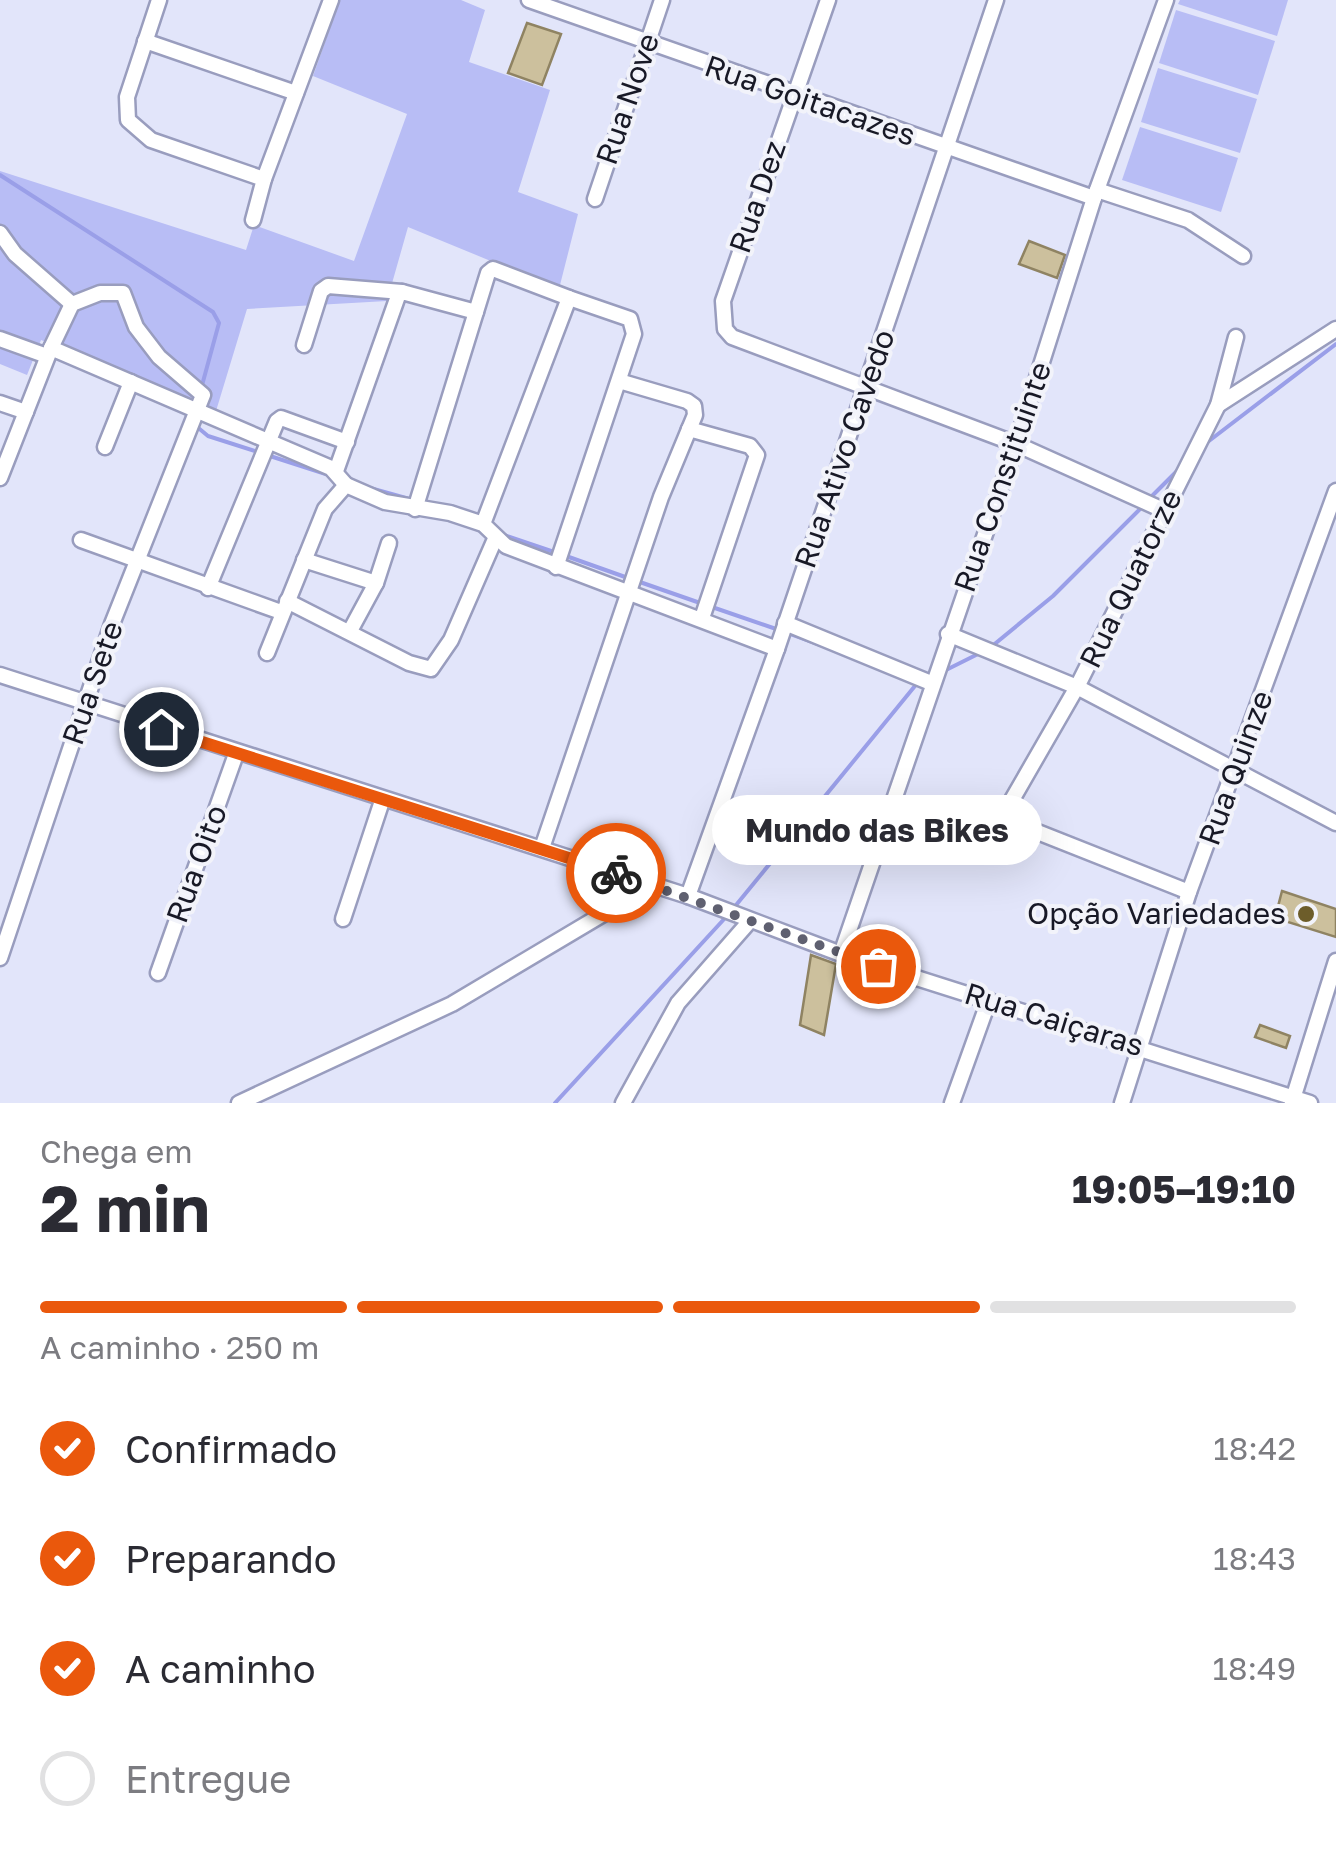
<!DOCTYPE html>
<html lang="pt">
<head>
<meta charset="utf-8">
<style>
  :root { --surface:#fff; --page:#f7f7f7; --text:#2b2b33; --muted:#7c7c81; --line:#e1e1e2; --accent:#ea580c }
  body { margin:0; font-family:"Golos Text",sans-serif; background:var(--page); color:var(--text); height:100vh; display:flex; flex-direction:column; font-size:38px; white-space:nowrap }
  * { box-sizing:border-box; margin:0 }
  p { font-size:32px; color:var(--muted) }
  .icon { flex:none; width:55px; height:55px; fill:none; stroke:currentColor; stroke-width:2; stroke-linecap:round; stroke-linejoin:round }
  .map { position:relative; height:1103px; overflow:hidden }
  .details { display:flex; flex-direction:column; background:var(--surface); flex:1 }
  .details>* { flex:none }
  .pin { position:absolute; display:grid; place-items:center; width:85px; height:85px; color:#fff; margin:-42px; border:5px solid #fff; border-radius:50%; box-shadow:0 2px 10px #0007 }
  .courier { position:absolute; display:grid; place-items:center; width:100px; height:100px; margin:-50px; border:8px solid #ea580c; border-radius:50%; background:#fff; color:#222; box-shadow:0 2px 12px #0007 }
  .bubble { position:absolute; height:70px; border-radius:35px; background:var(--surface); box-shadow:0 10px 40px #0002; font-size:32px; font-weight:700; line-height:70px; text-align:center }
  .headline em { font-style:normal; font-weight:700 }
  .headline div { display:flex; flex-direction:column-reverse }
  .headline { display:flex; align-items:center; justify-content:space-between; height:170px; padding:0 40px }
  h1 { font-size:65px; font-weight:700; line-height:75px }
  .bar { display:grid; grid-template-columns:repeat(4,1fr); gap:15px 10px; align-content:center; height:120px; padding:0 40px }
  .bar i { height:12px; border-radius:8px; background:var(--line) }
  .bar .selected { background:var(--accent) }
  .bar p { grid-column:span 4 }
  ol { padding:0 40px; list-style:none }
  li { display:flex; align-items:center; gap:30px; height:110px }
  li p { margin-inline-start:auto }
  li .icon { padding:10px; border-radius:50%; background:var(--accent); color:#fff; stroke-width:4 }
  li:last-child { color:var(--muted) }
  li i { width:55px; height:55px; border:5px solid var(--line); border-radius:50% }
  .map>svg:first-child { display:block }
  .green { fill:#b8bdf5 }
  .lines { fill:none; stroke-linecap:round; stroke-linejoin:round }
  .stream { stroke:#9a9fe8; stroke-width:4 }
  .building { fill:#ccc09d; stroke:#8f8362; stroke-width:2.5 }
  .minor-casing { stroke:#999dbe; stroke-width:19 }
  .minor { stroke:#fff; stroke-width:14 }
  .done { stroke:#5f6070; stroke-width:10; stroke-dasharray:0 18 }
  .route { stroke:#ea580c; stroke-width:12 }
  .poi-dot { fill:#6d5d2a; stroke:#f2f3fa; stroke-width:4 }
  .labels { text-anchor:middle; stroke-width:8; stroke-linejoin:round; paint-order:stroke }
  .street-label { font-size:30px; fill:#181926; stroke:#f2f3fa }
  .poi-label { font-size:30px; fill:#181926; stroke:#f2f3fa; text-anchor:end }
</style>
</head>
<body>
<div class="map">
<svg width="1336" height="1103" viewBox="0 0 1336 1103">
  <rect width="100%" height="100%" fill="#e2e5fa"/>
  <g class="green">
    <path d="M 340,0 L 461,0 L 485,10 L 469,62 L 550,90 L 518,192 L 578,214 L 559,289 L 408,227 L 387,301 L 247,309 L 216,411 L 41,340 L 27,375 L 0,364 L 0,171 L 246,250 L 254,225 L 354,261 L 407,114 L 313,76 Z"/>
    <path d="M 1180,0 L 1288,0 L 1277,36 L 1178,4 Z"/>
    <path d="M 1176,10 L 1275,41 L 1258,95 L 1159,63 Z"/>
    <path d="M 1158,68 L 1257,99 L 1240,153 L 1141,122 Z"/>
    <path d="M 1140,127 L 1238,158 L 1221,212 L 1122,180 Z"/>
  </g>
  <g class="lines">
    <g class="stream">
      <path d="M 0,175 L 213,312 L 219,323 L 201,389"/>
      <path d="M 196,426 L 208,436 L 261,453"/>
      <path d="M 1205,444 L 1336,344"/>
      <path d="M 270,456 L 332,476"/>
      <path d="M 370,488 L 413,500"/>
      <path d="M 1148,500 L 1180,468"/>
      <path d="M 504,535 L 557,553"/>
      <path d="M 566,556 L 628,578"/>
      <path d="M 637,581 L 703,604"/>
      <path d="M 712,607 L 779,630"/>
      <path d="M 788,633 L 826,647"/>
      <path d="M 991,647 L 1053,596 L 1142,507"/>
      <path d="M 942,672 L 978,654"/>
      <path d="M 732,910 L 919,681"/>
      <path d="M 555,1103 L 726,917"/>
    </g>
  </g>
  <g class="building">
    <path d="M 527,23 L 561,34 L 542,85 L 508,73 Z"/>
    <path d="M 1029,241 L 1065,255 L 1057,278 L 1019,264 Z"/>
    <path d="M 1282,891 L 1336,909 L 1336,937 L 1275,918 Z"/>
    <path d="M 811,955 L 836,964 L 824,1035 L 800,1025 Z"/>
    <path d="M 1260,1025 L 1290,1036 L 1286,1048 L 1255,1037 Z"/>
  </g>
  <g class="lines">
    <defs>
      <g id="minor">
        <path d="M 159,0 L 127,97 L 128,120 L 151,140 L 264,179"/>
        <path d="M 529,0 L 1094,198"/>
        <path d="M 828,0 L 723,301 L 725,329 L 732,337 L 1016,444 L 1163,510"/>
        <path d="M 145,41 L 296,93"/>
        <path d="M 1097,190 L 1188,220 L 1243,256"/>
        <path d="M 595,199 L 662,0"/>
        <path d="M 253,220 L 264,179 L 331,0"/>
        <path d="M 0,233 L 15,254 L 72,304"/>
        <path d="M 0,339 L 47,356"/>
        <path d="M 304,345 L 321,291 L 328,286 L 402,292"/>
        <path d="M 0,403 L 26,412"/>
        <path d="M 1218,405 L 1336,329"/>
        <path d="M 689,429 L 750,446 L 757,455 L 702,618"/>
        <path d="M 105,447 L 131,382"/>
        <path d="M 336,471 L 398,296 L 402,292 L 476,312"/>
        <path d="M 0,478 L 51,348 L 331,468 L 346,485"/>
        <path d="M 415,509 L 488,273 L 493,269 L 569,298"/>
        <path d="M 483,524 L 569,298 L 630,319 L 634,334 L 556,567"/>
        <path d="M 81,540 L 281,612"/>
        <path d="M 304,560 L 376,583"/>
        <path d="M 208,588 L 277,421 L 281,418 L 347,442"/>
        <path d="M 287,601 L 409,663 L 431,669 L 451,640 L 495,539"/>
        <path d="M 785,623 L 931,683"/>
        <path d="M 350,631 L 376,583 L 389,543"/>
        <path d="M 948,634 L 1077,687 L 1336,823"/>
        <path d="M 267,653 L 325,509 L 346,485 L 385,502 L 450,513 L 483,524 L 506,546 L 777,649"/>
        <path d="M 0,675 L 688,896 L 841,954 L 1310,1103"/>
        <path d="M 542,848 L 661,497 L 695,415 L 694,406 L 687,401 L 619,381"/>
        <path d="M 1189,892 L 1007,820 L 1005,812 L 1077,687 L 1218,405 L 1236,337"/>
        <path d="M 688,896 L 777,649 L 996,0"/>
        <path d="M 343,919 L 382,801"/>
        <path d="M 841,954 L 1016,444 L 1094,198 L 1166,0"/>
        <path d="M 0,958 L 112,624 L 203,395 L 159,357 L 136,327 L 123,293 L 100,293 L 72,304 L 51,348"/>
        <path d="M 158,973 L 236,754"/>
        <path d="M 1292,1102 L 1336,961"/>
        <path d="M 239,1103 L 452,1004 L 652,885"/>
        <path d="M 623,1103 L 678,1003 L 749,922"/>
        <path d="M 952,1103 L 989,1000"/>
        <path d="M 1122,1103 L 1189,892 L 1336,491"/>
      </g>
    </defs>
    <use href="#minor" class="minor-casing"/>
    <use href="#minor" class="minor"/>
  </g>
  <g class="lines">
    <path class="done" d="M 616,873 L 878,966"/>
    <path class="route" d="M 161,729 L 616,873"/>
  </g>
  <circle class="poi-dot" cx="1306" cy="914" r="10"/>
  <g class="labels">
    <g class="street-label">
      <text transform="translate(628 99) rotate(-71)" y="10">Rua Nove</text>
      <text transform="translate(810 101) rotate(19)" y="10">Rua Goitacazes</text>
      <text transform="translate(758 197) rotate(-71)" y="10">Rua Dez</text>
      <text transform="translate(845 449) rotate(-71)" y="10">Rua Ativo Cavedo</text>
      <text transform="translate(1003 477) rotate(-71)" y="10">Rua Constituinte</text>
      <text transform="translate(1131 579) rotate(-64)" y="10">Rua Quatorze</text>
      <text transform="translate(93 683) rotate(-71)" y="10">Rua Sete</text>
      <text transform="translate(1236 768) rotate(-70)" y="10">Rua Quinze</text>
      <text transform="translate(197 864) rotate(-70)" y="10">Rua Oito</text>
      <text transform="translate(1054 1020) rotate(17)" y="10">Rua Caiçaras</text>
    </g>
    <g class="poi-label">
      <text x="1286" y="924">Opção Variedades</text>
    </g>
  </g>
</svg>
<div class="pin" style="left:878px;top:966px;background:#ea580c"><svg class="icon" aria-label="bag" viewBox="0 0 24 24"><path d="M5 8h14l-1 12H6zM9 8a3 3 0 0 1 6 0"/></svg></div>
<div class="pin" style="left:161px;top:729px;background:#1f2937"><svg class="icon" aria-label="home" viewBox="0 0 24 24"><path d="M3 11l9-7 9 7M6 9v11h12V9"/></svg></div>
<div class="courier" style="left:616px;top:873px"><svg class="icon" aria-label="bike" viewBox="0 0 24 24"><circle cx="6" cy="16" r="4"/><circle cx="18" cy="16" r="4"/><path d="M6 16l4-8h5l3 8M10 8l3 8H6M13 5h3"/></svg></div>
<div class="bubble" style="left:712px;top:795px;width:330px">Mundo das Bikes</div>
</div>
<section class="details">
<div class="headline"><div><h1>2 min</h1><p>Chega em</p></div><em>19:05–19:10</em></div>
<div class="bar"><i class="selected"></i><i class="selected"></i><i class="selected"></i><i></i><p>A caminho · 250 m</p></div>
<ol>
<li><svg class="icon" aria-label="check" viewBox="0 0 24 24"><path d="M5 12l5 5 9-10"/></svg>Confirmado<p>18:42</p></li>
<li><svg class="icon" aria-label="check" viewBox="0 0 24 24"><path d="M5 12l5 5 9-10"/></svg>Preparando<p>18:43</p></li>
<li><svg class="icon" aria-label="check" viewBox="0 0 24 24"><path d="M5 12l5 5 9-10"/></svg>A caminho<p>18:49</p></li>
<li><i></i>Entregue</li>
</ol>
</section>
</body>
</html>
